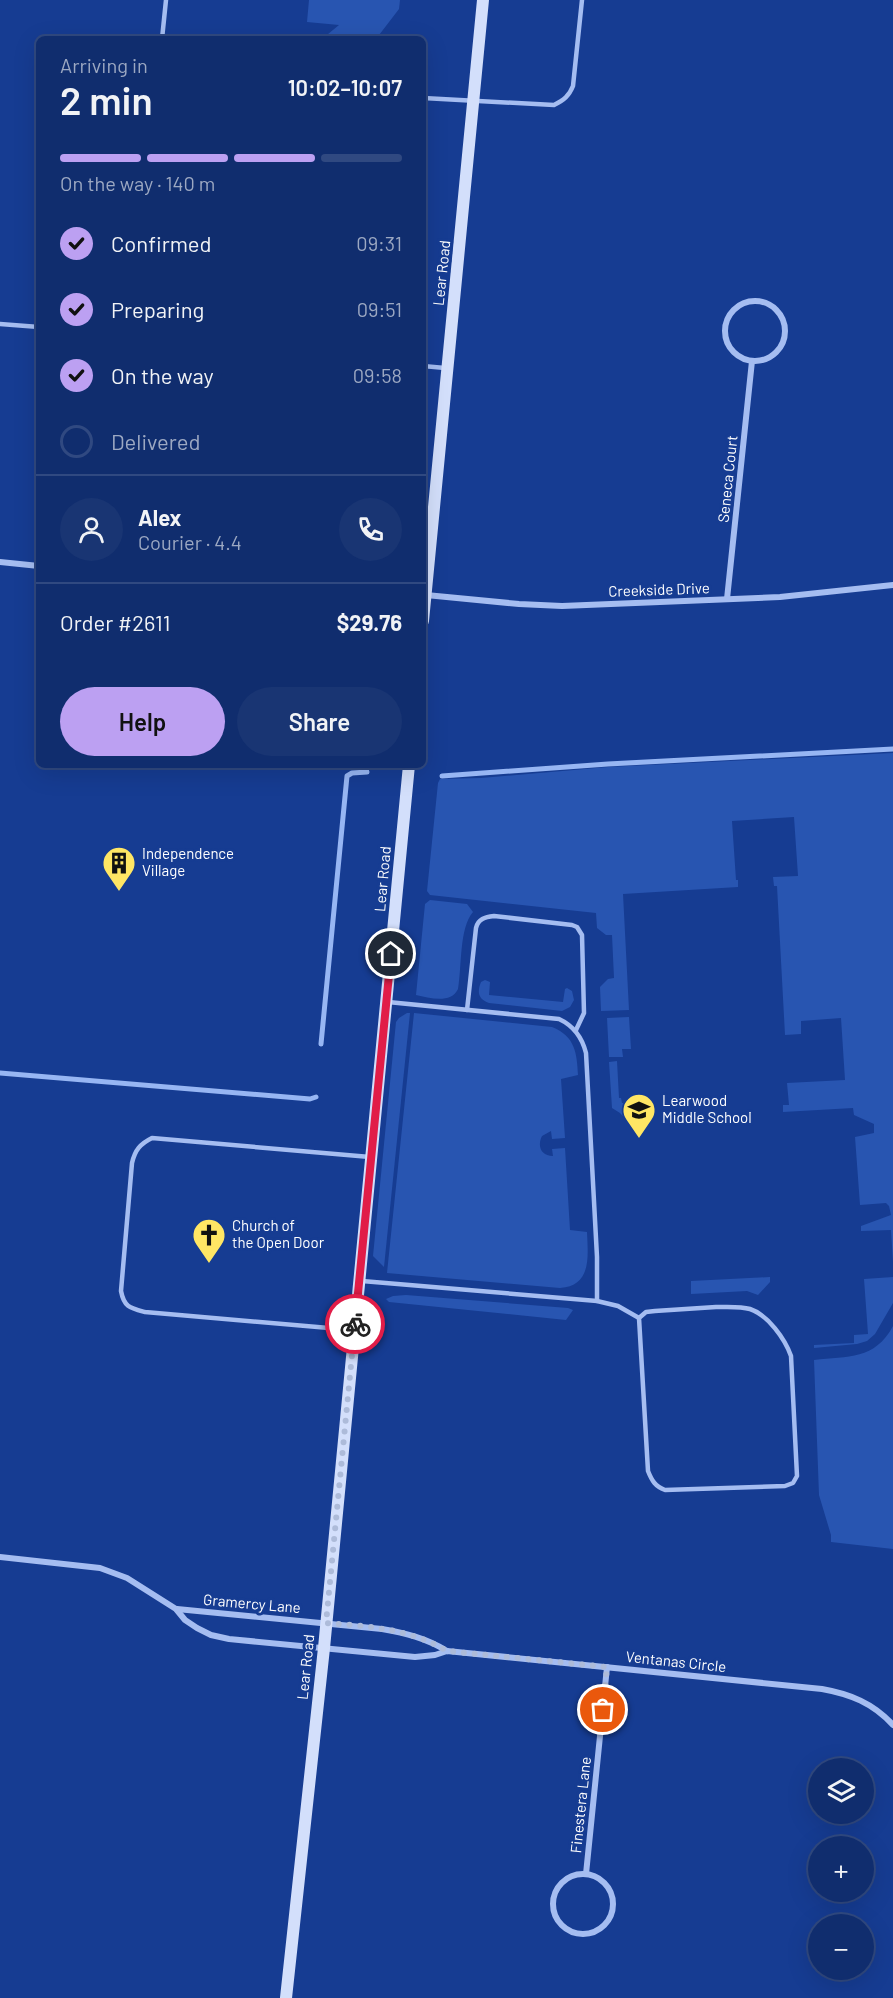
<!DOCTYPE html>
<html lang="en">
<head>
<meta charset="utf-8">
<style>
  :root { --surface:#102d6e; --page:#193573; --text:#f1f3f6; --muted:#9ca8c2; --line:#304981; --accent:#bca0f2 }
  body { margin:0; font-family:Barlow,sans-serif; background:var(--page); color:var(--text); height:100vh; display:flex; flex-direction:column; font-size:22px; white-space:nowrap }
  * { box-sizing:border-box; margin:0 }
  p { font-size:20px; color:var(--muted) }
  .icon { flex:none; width:33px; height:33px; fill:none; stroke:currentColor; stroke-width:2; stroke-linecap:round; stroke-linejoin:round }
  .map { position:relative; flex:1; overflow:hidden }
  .sheet { position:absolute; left:36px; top:36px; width:390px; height:732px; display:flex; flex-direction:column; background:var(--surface); border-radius:9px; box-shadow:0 6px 24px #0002,0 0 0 2px var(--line) }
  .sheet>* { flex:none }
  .controls { position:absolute; left:808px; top:1758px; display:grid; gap:12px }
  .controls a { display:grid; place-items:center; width:66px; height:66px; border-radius:50%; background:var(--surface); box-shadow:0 6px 24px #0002,0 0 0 2px var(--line); font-size:30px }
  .pin { position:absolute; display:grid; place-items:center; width:51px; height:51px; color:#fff; margin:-26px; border:3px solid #fff; border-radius:50%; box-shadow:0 2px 6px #0007 }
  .courier { position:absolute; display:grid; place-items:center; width:60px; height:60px; margin:-30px; border:4px solid #e11d48; border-radius:50%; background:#fff; color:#222; box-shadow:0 2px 8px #0007 }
  .head em { font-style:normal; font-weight:600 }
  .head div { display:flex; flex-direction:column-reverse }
  .head { display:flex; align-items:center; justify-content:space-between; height:102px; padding:0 24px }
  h1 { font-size:39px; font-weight:600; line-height:45px }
  .bar { display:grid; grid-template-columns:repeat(4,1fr); gap:9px 6px; align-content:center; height:72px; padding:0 24px }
  .bar i { height:8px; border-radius:4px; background:var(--line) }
  .bar .on { background:var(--accent) }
  .bar p { grid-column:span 4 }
  .line { display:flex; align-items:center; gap:15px; padding:0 24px; border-top:2px solid var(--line) }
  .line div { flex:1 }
  .round { display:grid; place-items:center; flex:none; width:63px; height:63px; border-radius:32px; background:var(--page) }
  ol { padding:0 24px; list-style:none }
  li { display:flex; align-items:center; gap:18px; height:66px }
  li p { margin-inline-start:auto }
  li .icon { padding:6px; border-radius:50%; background:var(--accent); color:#111; stroke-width:4 }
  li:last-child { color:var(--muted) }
  li i { width:33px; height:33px; border:3px solid var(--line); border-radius:50% }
  .cta { display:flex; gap:12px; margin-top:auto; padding:12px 24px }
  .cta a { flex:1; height:69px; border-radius:36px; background:var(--accent); color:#111; font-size:24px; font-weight:600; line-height:69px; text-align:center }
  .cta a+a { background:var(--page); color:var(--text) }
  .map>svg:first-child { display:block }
  .green { fill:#2855b1 }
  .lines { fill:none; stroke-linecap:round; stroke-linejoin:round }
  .stream { stroke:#97b6f3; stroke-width:5 }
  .lane { stroke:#a5bdf1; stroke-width:4.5 }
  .street { stroke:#a5bdf1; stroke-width:6 }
  .secondary { stroke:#d3dffb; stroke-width:12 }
  .done { stroke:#adbbd9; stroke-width:6; stroke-dasharray:0 10.8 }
  .route { stroke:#e11d48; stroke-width:8 }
  .labels { text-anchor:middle; stroke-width:6; stroke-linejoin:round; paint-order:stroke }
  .street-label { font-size:15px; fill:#fff; stroke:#163c92 }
  .poi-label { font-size:15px; fill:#fff; stroke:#163c92; text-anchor:start }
</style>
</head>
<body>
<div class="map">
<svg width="893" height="1998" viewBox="0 0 893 1998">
  <rect width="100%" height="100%" fill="#163c92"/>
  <g class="green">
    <path d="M 309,0 L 400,0 L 399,9 L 376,39 L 322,39 L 339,25 L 307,22 Z"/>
    <path d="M 893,753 L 893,1262 L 891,1230 L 861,1231 L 861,1226 L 891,1215 L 889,1206 L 886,1203 L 860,1205 L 855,1137 L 874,1133 L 874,1124 L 854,1115 L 853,1108 L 783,1112 L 783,1105 L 789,1105 L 787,1083 L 845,1080 L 841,1018 L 801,1021 L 801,1034 L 785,1035 L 777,886 L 774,886 L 773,877 L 798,876 L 794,817 L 732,821 L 736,880 L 738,880 L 738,887 L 623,894 L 629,1010 L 601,1011 L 600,987 L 608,979 L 614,978 L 612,935 L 606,935 L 597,928 L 596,913 L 430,895 L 427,891 L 438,783 L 440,779 L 481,778 L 608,767 Z"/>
    <path d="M 430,900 L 467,904 L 473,912 C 459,928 462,967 458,989 C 451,1004 430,998 416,995 L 425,904 Z"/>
    <path d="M 485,980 L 490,982 L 489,995 L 563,1002 L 565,989 L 567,988 L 572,991 L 574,1000 L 570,1007 L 562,1011 L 489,1003 C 478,999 477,992 481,982 Z"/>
    <path d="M 407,1013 L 410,1013 L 384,1267 L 373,1256 L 396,1022 L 399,1018 Z"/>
    <path d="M 414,1013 L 552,1027 C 575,1036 577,1053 578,1075 L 561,1079 L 565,1138 L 552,1139 L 551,1131 L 542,1136 C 537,1146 541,1156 553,1156 L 552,1149 L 565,1148 L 570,1230 L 587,1232 C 588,1256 592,1286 560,1288 L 387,1273 Z"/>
    <path d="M 629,1017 L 631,1049 L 622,1049 L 623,1057 L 609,1057 L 607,1018 Z"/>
    <path d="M 617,1061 L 619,1098 L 621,1098 L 622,1103 L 634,1102 L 637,1131 L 620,1113 L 612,1108 L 609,1062 Z"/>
    <path d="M 770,1277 L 770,1282 L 758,1295 L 747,1291 L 691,1294 L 691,1281 Z"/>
    <path d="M 893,1277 L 893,1303 L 875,1334 L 867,1341 L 857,1344 L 814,1348 L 814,1345 L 854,1343 L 854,1335 L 868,1334 L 864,1279 Z"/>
    <path d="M 406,1295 L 568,1308 L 573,1310 L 566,1320 L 389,1302 L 386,1299 L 393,1296 Z"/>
    <path d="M 893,1326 L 893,1549 L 831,1542 L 831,1535 L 819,1495 L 814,1360 C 848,1356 875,1360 893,1326 Z"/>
  </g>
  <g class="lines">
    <g class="stream">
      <path d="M 442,776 L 608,764 L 893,749"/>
      <path d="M 321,1044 L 347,776 L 352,773 L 367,772"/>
      <path d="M 0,1073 L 310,1099 L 316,1097"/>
    </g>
    <g class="lane">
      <path d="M 162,39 L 166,0"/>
      <path d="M 423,98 L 554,105 C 564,100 569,96 573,86 L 582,0"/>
      <path d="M 0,324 L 39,327"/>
      <path d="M 423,366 L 445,368"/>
      <path d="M 388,1002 L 559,1019 C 574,1026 582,1037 586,1053 L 597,1257 L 597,1301"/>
      <path d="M 467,1010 L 476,928 C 478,919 485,917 494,916 L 572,925 L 577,927 L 582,935 L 584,1013 L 576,1030"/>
      <path d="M 362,1281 L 597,1301 L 618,1306 L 639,1318"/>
      <path d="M 716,1307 C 727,1307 740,1306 750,1309 C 768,1315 785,1339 791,1356 L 797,1476 L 793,1483 L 785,1486 L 665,1490 C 655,1486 652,1481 648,1471 L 639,1318 L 646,1312 L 655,1311 Z"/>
      <path d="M 352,1330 L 145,1312 C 130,1308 124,1307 121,1291 L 132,1163 C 135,1150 140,1144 152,1138 L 370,1157"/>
    </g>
    <g class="street">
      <circle cx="755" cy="331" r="30"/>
      <path d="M 0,562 L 39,566"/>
      <path d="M 426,595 L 519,604 L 562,606 L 780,597 L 893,585"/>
      <path d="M 727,599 L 752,361"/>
      <path d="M 0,1557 L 100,1568 L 127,1578 L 176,1609 L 185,1620 L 197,1628 L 211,1635 L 229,1639 L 415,1657 L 435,1655 L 447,1651 L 822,1689 C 850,1694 873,1703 893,1725"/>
      <path d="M 177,1609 L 382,1629 C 405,1633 426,1638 447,1651"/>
      <path d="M 586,1874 L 607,1667"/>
      <circle cx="583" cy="1904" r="30"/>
    </g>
    <g class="secondary">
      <path d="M 423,621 L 483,0"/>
      <path d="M 286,1998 L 324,1648 L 409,765"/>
    </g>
  </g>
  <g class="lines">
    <path class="done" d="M 355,1324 L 326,1623 C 368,1626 411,1629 447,1651 L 607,1667 L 603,1710"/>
    <path class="route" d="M 355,1324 L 391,954"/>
  </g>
  <defs>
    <symbol id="building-pin" viewBox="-11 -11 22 30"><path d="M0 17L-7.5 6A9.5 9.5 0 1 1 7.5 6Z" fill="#ffe664" stroke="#163c92"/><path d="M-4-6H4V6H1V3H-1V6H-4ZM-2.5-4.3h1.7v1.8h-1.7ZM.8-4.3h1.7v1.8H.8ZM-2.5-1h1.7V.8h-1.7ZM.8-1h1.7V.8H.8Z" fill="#111"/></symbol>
    <symbol id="school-pin" viewBox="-11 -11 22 30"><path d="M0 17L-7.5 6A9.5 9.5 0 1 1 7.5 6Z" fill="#ffe664" stroke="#163c92"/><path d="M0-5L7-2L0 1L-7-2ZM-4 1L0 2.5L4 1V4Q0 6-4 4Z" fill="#111"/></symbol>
    <symbol id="church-pin" viewBox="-11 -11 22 30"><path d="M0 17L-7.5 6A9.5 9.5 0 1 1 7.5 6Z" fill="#ffe664" stroke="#163c92"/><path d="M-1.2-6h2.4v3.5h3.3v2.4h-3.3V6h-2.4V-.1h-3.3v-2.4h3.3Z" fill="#111"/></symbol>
  </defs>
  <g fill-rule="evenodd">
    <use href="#building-pin" x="100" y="844" width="38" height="52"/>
    <use href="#school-pin" x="620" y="1091" width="38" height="52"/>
    <use href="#church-pin" x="190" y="1216" width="38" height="52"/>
  </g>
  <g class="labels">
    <g class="street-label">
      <text transform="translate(442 273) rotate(-84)" y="5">Lear Road</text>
      <text transform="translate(728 479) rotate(-84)" y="5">Seneca Court</text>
      <text transform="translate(659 590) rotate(-2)" y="5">Creekside Drive</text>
      <text transform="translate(383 879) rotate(-85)" y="5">Lear Road</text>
      <text transform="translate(252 1604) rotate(5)" y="5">Gramercy Lane</text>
      <text transform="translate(676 1662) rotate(6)" y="5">Ventanas Circle</text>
      <text transform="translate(306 1667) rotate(-84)" y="5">Lear Road</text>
      <text transform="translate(581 1805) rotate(-84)" y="5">Finestera Lane</text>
    </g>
    <g class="poi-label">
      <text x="142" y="859">Independence<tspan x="142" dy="17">Village</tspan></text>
      <text x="662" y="1106">Learwood<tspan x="662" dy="17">Middle School</tspan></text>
      <text x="232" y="1231">Church of<tspan x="232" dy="17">the Open Door</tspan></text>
    </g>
  </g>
</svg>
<div class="controls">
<a><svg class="icon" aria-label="layers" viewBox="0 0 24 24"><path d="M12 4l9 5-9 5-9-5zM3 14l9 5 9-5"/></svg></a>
<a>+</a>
<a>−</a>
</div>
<div class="pin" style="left:603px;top:1710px;background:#ea580c"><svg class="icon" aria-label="bag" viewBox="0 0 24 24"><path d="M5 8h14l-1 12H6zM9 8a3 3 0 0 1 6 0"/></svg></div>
<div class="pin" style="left:391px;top:954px;background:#1f2937"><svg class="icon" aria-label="home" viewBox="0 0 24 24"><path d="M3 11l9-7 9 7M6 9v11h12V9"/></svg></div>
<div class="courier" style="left:355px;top:1324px"><svg class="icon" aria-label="bike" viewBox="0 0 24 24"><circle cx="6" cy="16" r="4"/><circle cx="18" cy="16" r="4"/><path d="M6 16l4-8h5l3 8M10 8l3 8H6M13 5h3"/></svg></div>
<section class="sheet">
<div class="head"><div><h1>2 min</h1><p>Arriving in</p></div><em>10:02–10:07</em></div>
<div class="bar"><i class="on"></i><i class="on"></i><i class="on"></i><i></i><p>On the way · 140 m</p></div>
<ol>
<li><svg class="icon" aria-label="check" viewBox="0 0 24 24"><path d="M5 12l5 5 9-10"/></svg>Confirmed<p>09:31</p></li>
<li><svg class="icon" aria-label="check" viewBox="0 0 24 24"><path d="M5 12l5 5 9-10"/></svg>Preparing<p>09:51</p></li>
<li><svg class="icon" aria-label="check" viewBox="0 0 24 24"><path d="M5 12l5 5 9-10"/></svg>On the way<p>09:58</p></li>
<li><i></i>Delivered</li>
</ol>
<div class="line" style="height:108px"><a class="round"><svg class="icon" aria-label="person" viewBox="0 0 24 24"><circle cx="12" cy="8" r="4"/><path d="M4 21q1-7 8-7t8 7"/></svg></a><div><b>Alex</b><p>Courier · 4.4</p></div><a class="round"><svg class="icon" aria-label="phone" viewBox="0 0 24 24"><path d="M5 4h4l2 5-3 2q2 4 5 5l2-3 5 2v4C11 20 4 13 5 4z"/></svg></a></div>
<div class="line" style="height:78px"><div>Order #2611</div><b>$29.76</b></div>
<div class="cta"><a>Help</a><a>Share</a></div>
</section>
</div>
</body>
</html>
